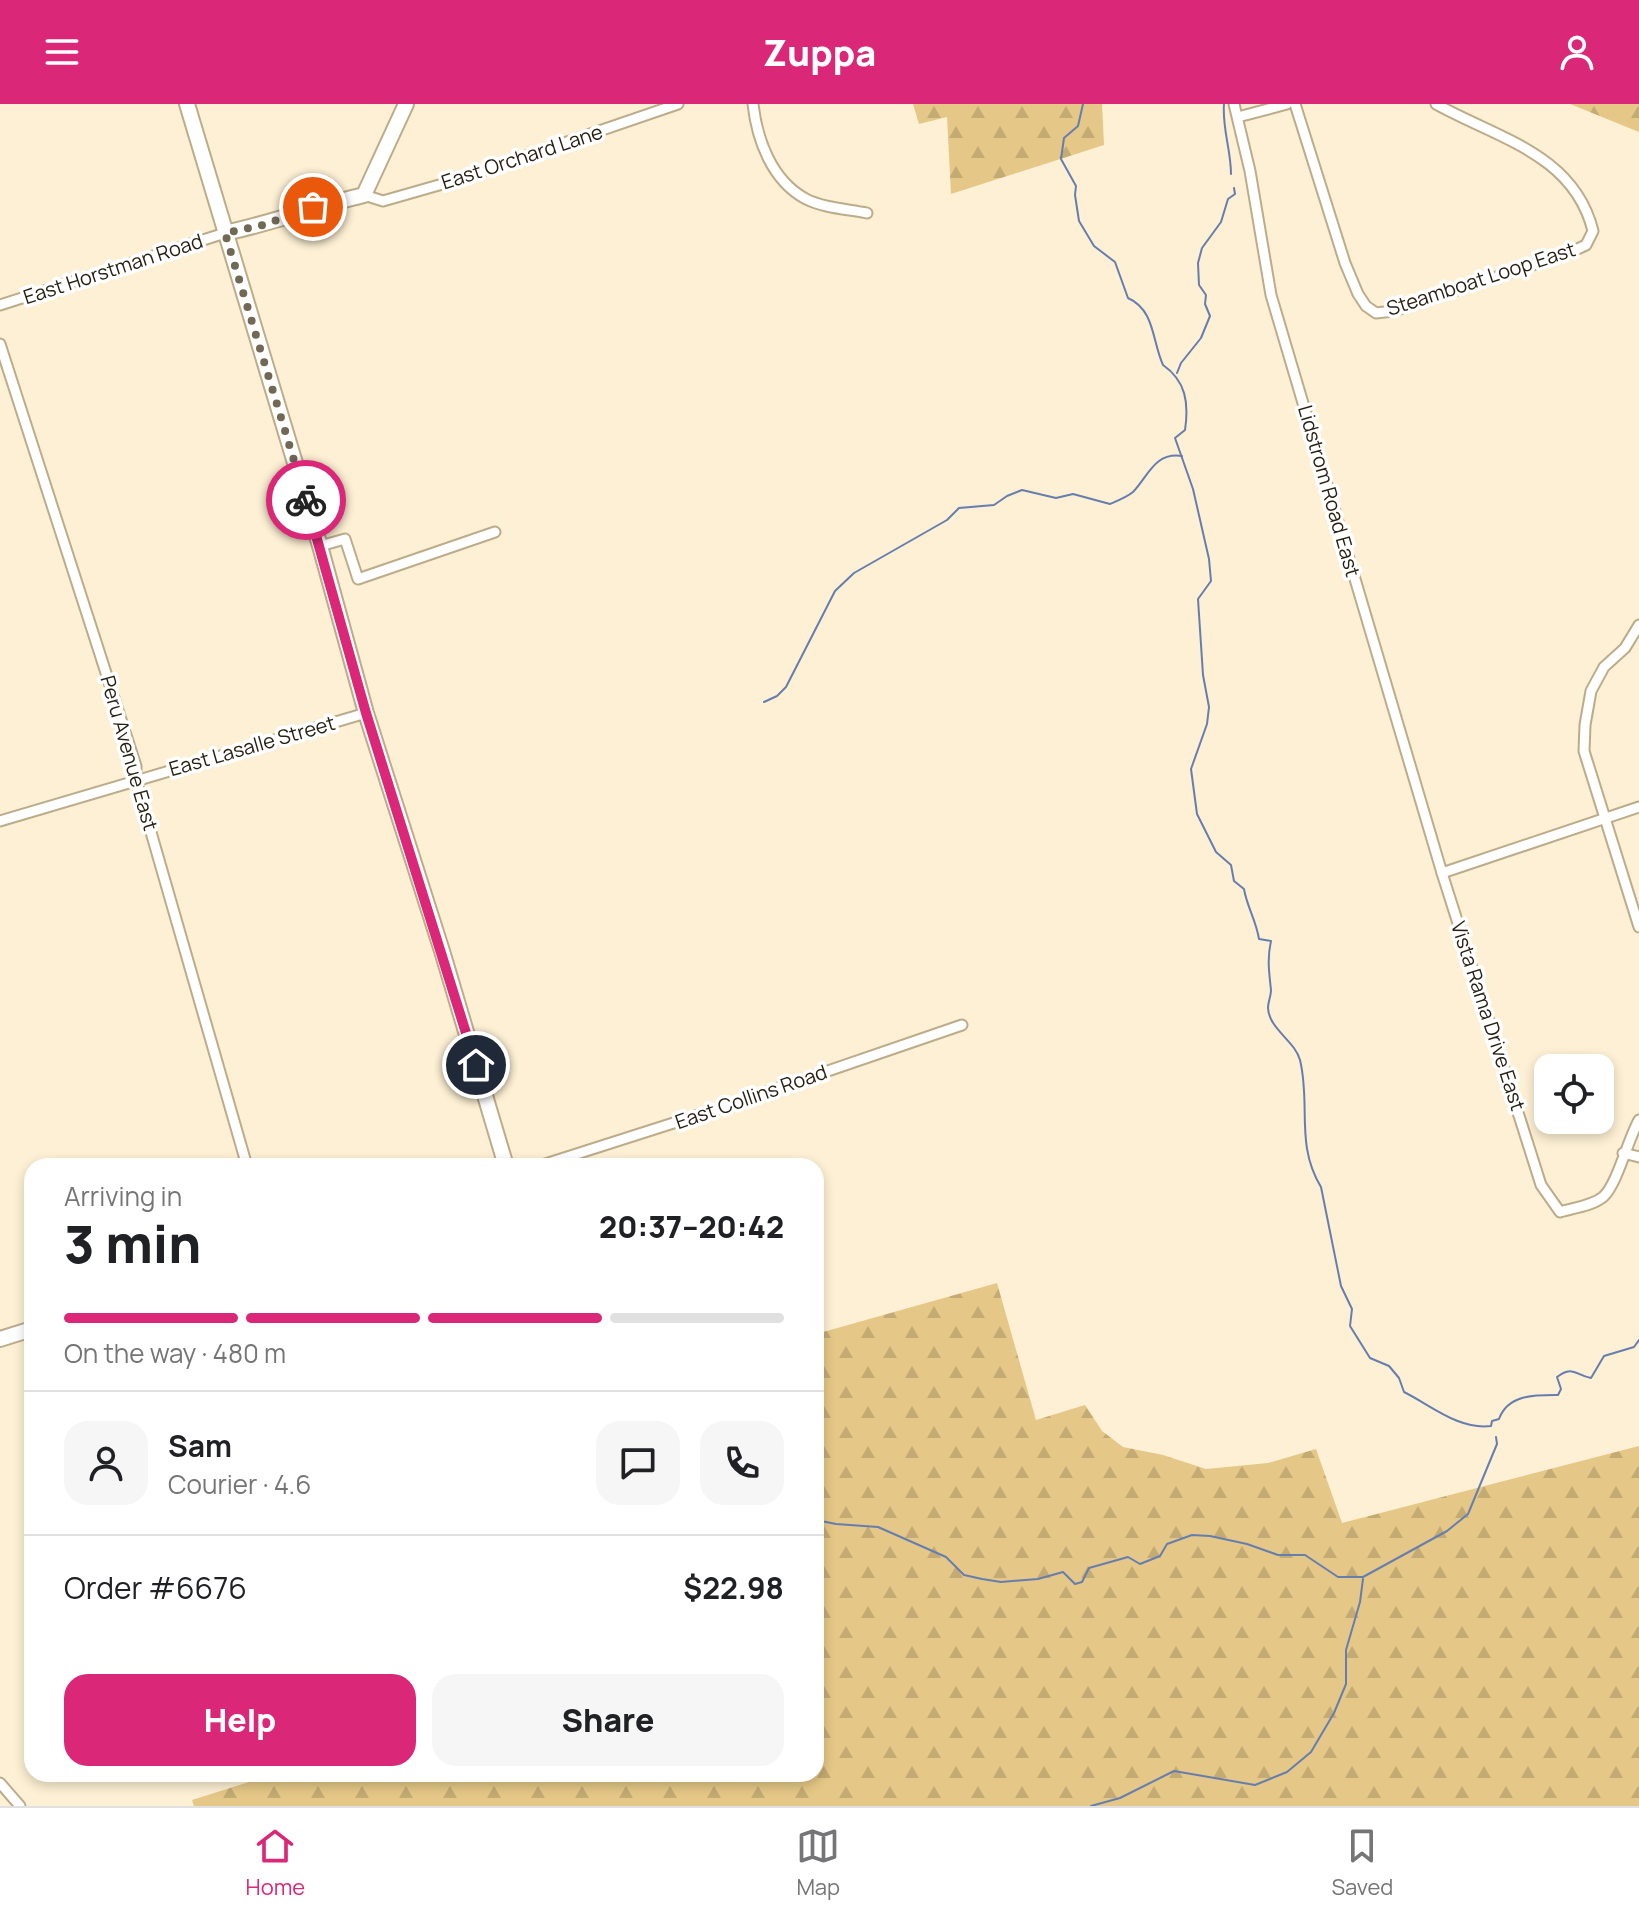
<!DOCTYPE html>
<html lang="en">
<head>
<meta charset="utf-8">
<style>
  :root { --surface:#fff; --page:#f6f6f6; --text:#202124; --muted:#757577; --line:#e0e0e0; --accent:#db2777 }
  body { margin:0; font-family:Manrope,sans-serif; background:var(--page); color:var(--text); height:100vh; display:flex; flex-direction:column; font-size:30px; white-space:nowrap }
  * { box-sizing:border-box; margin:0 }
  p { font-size:26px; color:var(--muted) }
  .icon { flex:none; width:44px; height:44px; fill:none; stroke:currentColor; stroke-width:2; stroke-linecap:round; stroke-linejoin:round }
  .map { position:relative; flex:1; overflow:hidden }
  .details { position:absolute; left:24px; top:1054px; width:800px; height:624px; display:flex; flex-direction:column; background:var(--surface); border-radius:24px; box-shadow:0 4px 12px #0003 }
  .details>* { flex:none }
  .tools { position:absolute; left:1534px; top:950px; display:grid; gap:16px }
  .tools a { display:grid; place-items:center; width:80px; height:80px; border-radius:16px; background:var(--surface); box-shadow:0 4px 12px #0003; font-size:40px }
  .pin { position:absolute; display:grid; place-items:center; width:68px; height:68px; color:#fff; margin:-34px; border:4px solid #fff; border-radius:50%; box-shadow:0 2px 8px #0007 }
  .courier { position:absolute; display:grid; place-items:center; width:80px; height:80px; margin:-40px; border:6px solid #db2777; border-radius:50%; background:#fff; color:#222; box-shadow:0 2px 10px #0007 }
  .headline em { font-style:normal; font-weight:800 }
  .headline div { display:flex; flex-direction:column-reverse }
  .headline { display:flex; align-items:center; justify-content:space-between; height:136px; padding:0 40px }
  h1 { font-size:52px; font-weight:800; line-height:60px }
  .bar { display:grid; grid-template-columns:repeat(4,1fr); gap:12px 8px; align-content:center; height:96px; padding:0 40px }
  .bar i { height:10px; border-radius:6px; background:var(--line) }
  .bar .active { background:var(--accent) }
  .bar p { grid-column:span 4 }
  .line { display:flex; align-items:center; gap:20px; padding:0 40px; border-top:2px solid var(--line) }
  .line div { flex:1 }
  .round { display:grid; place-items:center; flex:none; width:84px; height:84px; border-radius:24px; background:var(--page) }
  .primary-button { display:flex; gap:16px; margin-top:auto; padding:16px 40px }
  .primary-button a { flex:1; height:92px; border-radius:24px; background:var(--accent); color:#fff; font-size:32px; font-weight:800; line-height:92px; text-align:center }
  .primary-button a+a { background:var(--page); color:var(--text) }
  header { display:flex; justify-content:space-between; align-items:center; height:104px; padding:0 40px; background:var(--accent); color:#fff; font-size:36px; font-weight:800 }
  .tab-bar { display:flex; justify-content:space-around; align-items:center; height:112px; border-top:2px solid var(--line); background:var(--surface); font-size:22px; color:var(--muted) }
  .tab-bar a { display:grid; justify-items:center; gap:4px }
  .tab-bar .active { color:var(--accent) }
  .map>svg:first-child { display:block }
  .forest { fill:url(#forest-firs) }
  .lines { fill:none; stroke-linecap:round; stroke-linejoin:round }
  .stream { stroke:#667eaf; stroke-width:2 }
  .street-casing { stroke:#bcac8a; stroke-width:13 }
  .secondary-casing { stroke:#bcac8a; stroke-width:18 }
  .street { stroke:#fff; stroke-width:9 }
  .secondary { stroke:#fff; stroke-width:14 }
  .done { stroke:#716856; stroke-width:8; stroke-dasharray:0 14.4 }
  .route { stroke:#db2777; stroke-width:10 }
  .labels { text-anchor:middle; stroke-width:7; stroke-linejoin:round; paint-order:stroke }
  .street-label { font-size:20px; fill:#251f12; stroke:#fff }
</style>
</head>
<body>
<header><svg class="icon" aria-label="menu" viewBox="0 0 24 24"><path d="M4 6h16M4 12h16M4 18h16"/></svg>Zuppa<svg class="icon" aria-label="person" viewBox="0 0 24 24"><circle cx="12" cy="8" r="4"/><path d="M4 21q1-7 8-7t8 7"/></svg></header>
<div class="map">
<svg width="1639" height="1702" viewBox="0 0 1639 1702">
  <defs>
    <pattern id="forest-firs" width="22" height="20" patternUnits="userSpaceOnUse" patternTransform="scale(2)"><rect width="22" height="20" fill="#e5c887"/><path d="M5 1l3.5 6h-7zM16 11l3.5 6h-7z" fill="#c4ab74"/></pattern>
  </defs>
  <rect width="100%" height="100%" fill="#fdf0d4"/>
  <g class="forest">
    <path d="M 913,0 L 1102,0 L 1104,41 L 951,90 L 947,13 L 919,20 Z"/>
    <path d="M 1570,0 L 1639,0 L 1639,28 Z"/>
    <path d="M 997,1179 L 1036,1316 L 1085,1301 L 1102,1327 L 1123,1343 L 1163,1351 L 1206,1365 L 1268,1359 L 1316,1345 L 1342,1419 L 1639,1342 L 1639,1702 L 194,1702 L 192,1696 L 274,1670 L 816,1670 L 816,1230 Z"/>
  </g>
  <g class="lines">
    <g class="stream">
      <path d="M 1083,0 L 1078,22 L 1064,34 L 1061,55 L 1076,82 L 1075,91 L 1079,117 L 1094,142 L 1115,158 L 1128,194 C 1155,206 1152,237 1163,261 C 1186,277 1189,299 1185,326 L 1175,334 L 1193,385 L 1209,455 L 1211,477 L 1198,495 L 1203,571 L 1209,603 L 1207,620 L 1191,665 L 1197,710 L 1216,748 L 1231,761 L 1234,777 L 1244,785 C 1247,803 1256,816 1259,835 L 1271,837 C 1267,855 1269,867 1271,886 C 1271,892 1268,898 1268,904 C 1269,925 1295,937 1300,956 C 1311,1001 1295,1040 1321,1083 L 1341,1182 L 1352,1205 L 1350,1222 L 1370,1254 L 1389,1262 L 1399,1274 L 1404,1288 C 1432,1302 1459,1326 1491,1322 L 1492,1317 L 1499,1315 C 1508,1290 1535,1291 1558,1291 L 1561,1285 L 1557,1273 C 1573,1261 1575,1271 1591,1274 L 1604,1252 L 1634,1243 L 1639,1236"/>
      <path d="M 1224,0 C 1222,24 1231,46 1231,70"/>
      <path d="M 1177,269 L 1181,259 L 1201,234 L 1210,212 L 1205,200 L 1206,191 L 1199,181 L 1198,159 L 1202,144 L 1221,118 L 1228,95 L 1235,90 L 1234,84"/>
      <path d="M 764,598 L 777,592 L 786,583 L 835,487 L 854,469 L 947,416 L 959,404 L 994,401 L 1007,392 L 1022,386 L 1056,394 L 1073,390 L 1110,400 C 1117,397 1127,393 1133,388 C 1148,373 1154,348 1182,352"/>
      <path d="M 816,1416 L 836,1420 L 878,1423 L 946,1453 L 964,1471 L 982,1475 L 1001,1478 L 1038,1475 L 1063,1468 L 1075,1480 L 1082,1478 L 1089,1464 L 1128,1453 L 1140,1460 L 1160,1452 L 1167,1440 L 1192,1431 L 1210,1432 L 1247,1440 L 1278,1451 L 1305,1451 L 1338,1473 L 1363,1473 L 1447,1427 L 1468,1410 L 1497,1340 L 1496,1333"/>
      <path d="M 1091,1702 L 1120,1694 L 1174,1667 L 1255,1681 L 1287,1668 L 1311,1648 L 1334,1609 L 1346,1580 L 1346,1546 L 1360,1498 L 1363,1475"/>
    </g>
    <defs>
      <g id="street">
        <path d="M 753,0 C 757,36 772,77 806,95 C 824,104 847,105 867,109"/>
        <path d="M 1234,0 L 1250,67 L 1271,191 L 1442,769 L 1541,1081 L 1560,1108 C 1573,1104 1592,1102 1603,1093 C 1617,1081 1628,1035 1639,1016"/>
        <path d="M 1295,0 L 1345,159 L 1358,190 L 1366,202 L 1376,209 L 1393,207 L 1569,149 L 1586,141 L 1593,127 C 1574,50 1497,34 1436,0"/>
        <path d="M 1238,13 L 1287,0"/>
        <path d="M 364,91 L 383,97 L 453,77 L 678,0"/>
        <path d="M 0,201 L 225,129"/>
        <path d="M 0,240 L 136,662 L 136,676 L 247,1062"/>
        <path d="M 320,442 L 345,435 L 358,475 L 495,428"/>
        <path d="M 1639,521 L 1625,544 L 1604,563 L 1591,587 L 1585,621 L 1584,647 L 1639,823"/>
        <path d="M 0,717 L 366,609"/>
        <path d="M 1442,769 L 1639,703"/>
        <path d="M 1623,1049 L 1639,1053"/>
        <path d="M 539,1062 L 711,1007 L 962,921"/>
        <path d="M 0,1679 L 20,1702"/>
      </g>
      <g id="secondary">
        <path d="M 187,0 L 320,442 L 366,609 L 442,847 L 506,1062"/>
        <path d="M 225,129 C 272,119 317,102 364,91 L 406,0"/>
        <path d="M 0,1235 L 32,1225"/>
      </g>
    </defs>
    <use href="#street" class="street-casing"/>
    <use href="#secondary" class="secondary-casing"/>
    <use href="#street" class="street"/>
    <use href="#secondary" class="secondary"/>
  </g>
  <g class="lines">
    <path class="done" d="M 306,396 L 225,129 L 263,121 L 313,103"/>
    <path class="route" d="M 306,396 L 366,609 L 476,961"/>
  </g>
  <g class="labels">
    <g class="street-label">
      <text transform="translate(522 53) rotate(-18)" y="7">East Orchard Lane</text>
      <text transform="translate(113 165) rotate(-18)" y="7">East Horstman Road</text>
      <text transform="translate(1481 175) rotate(-18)" y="7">Steamboat Loop East</text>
      <text transform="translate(1329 387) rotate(74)" y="7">Lidstrom Road East</text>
      <text transform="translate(252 642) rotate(-16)" y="7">East Lasalle Street</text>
      <text transform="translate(129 649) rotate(74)" y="7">Peru Avenue East</text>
      <text transform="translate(1488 912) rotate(72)" y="7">Vista Rama Drive East</text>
      <text transform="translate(751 993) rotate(-19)" y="7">East Collins Road</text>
    </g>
  </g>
</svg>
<div class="tools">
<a><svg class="icon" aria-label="locate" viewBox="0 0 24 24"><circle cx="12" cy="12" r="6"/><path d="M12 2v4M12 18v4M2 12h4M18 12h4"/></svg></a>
</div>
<div class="pin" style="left:313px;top:103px;background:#ea580c"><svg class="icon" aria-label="bag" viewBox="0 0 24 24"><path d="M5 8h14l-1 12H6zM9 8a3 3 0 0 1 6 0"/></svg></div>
<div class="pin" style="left:476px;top:961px;background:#1f2937"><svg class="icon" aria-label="home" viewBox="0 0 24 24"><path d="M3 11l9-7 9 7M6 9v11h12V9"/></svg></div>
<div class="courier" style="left:306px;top:396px"><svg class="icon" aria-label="bike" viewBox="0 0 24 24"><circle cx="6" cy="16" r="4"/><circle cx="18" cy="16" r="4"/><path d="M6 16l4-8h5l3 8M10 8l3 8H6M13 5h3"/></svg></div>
<section class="details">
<div class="headline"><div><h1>3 min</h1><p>Arriving in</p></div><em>20:37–20:42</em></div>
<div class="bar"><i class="active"></i><i class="active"></i><i class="active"></i><i></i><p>On the way · 480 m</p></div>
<div class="line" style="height:144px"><a class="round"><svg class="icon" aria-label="person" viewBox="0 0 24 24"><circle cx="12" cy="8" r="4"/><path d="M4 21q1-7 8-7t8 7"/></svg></a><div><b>Sam</b><p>Courier · 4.6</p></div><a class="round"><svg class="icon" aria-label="chat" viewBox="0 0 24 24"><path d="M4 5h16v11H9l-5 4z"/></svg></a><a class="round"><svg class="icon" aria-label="phone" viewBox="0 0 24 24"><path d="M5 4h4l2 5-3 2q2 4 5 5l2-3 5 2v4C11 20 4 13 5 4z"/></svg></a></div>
<div class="line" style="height:104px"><div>Order #6676</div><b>$22.98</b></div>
<div class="primary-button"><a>Help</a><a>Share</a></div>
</section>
</div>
<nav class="tab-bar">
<a class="active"><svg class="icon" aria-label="home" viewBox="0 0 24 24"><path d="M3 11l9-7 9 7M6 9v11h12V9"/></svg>Home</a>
<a><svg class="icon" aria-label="map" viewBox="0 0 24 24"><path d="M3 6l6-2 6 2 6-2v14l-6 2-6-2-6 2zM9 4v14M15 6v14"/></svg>Map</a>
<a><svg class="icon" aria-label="saved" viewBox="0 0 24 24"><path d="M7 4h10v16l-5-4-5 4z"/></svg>Saved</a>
</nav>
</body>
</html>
